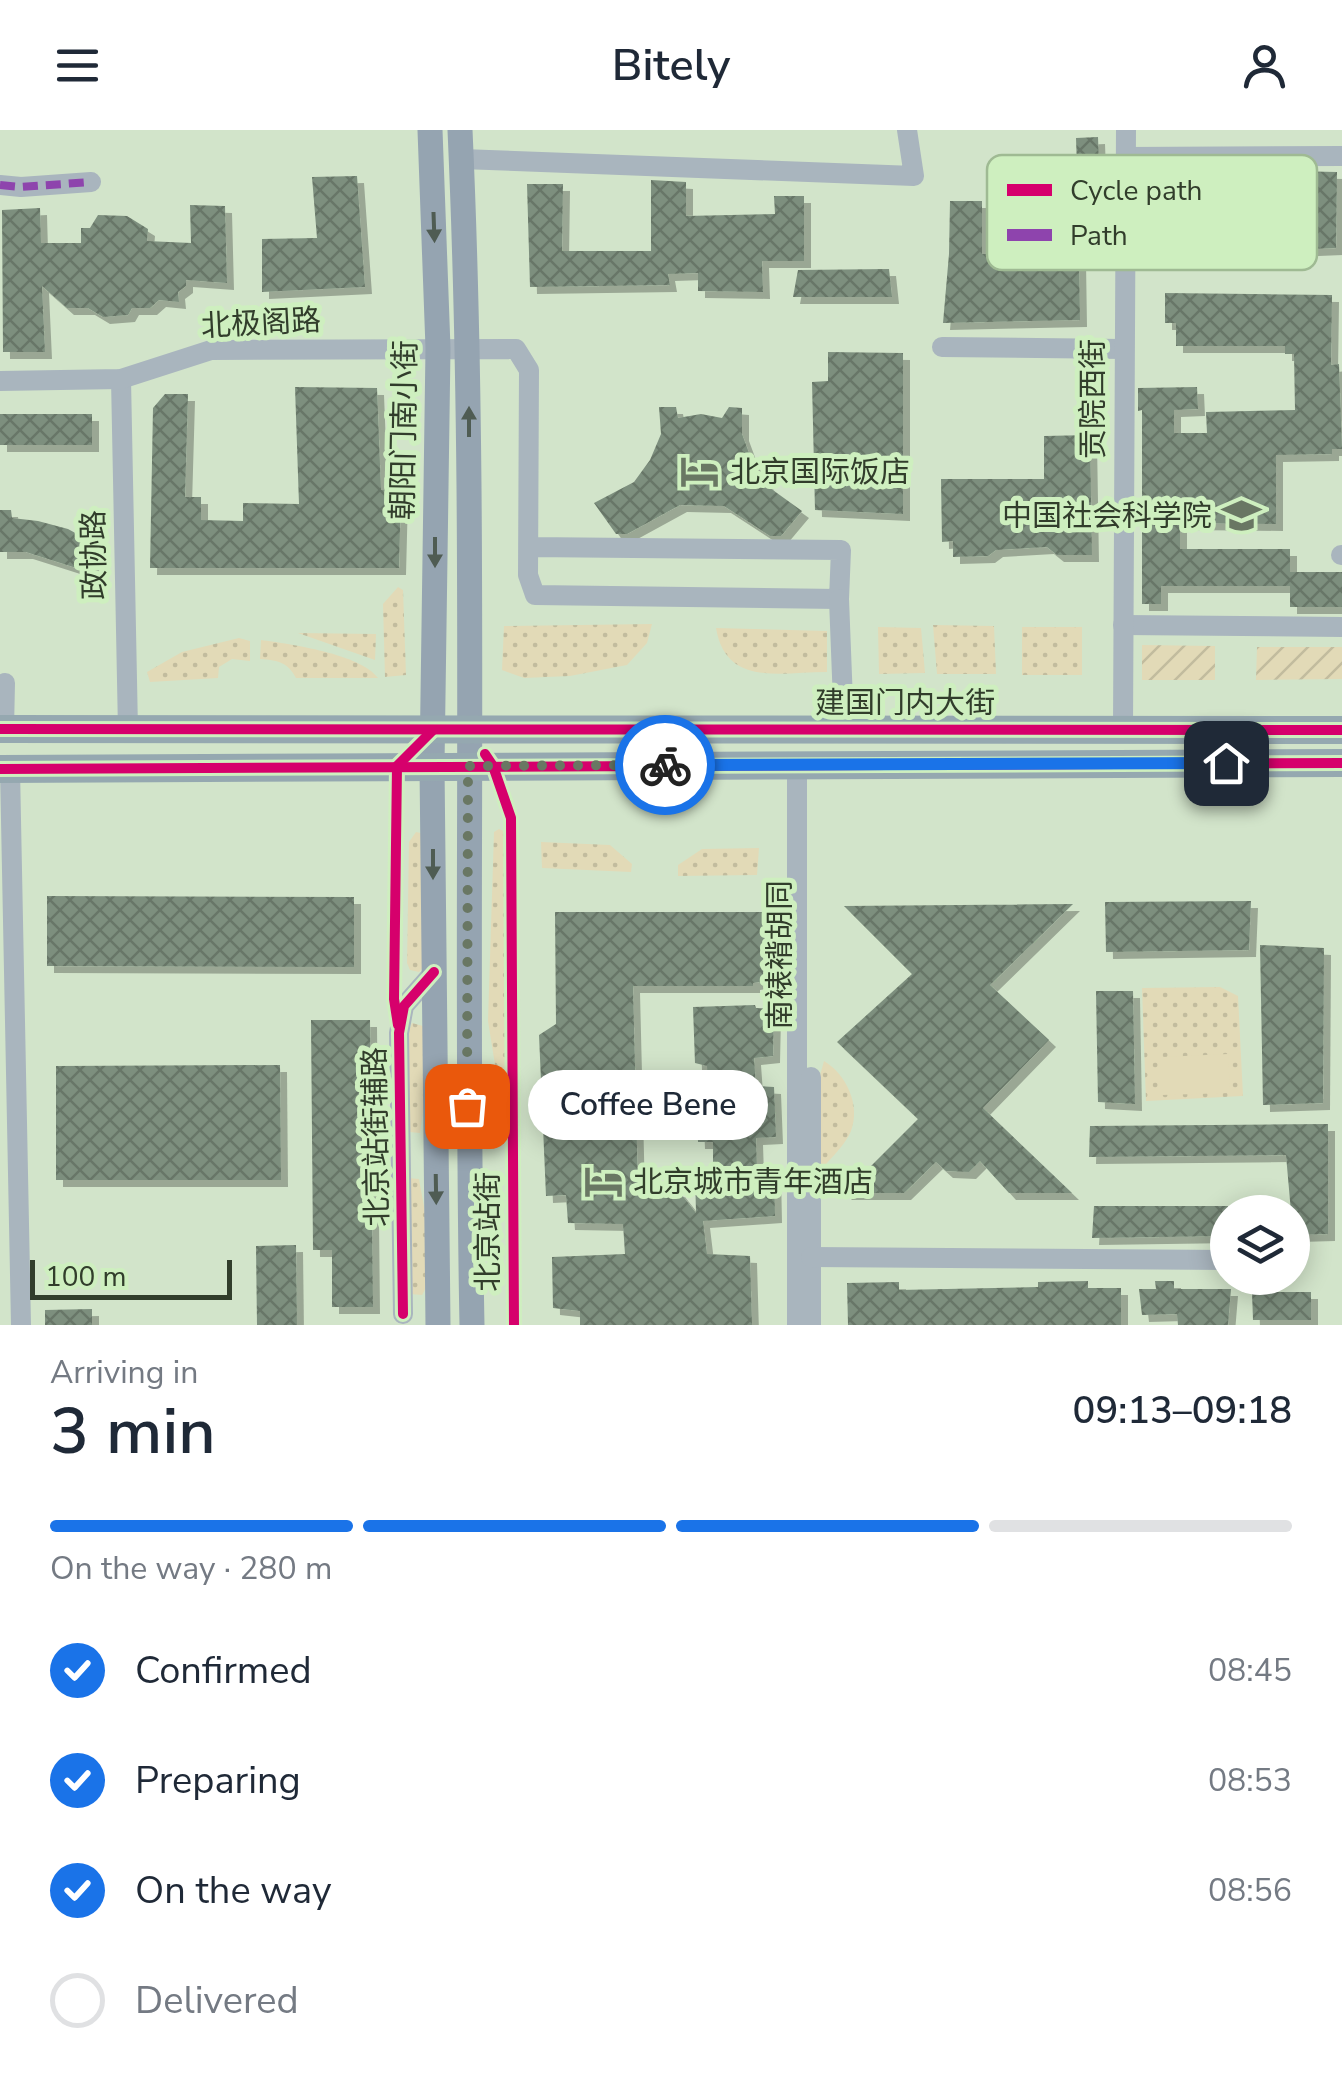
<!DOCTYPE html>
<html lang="en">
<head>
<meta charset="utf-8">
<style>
  :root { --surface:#fff; --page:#f6f6f7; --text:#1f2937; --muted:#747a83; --line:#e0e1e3; --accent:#1a73e8 }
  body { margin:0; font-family:"Nunito Sans","Noto Sans SC",sans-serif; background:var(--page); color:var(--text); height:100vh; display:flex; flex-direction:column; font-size:38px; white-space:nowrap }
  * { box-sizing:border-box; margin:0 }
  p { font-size:32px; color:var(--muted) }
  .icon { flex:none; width:55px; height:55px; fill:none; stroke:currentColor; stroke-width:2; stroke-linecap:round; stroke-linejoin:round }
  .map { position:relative; height:1195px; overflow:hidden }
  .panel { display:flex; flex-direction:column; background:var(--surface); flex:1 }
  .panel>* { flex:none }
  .fabs { position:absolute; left:1210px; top:1065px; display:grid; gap:20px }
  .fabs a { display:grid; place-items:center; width:100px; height:100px; border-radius:50%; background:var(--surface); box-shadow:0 5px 25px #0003; font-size:50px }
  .scale { position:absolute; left:30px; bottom:25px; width:202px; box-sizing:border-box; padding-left:10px; border:5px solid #313d2b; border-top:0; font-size:28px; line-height:35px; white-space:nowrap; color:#313d2b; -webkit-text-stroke:8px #ceefbf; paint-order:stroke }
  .pin { position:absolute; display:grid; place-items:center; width:85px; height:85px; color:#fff; margin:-42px; border-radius:20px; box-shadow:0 5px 15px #0006 }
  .courier { position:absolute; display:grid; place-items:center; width:100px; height:100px; margin:-50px; border:8px solid #1a73e8; border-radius:50%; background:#fff; color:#222; box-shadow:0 2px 12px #0007 }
  .bubble { position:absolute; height:70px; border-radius:35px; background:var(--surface); box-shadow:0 5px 25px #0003; font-size:32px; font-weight:600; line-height:70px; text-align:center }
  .overview em { font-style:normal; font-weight:600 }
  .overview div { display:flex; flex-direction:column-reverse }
  .overview { display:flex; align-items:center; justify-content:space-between; height:170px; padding:0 50px }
  h1 { font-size:65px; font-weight:600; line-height:75px }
  .bar { display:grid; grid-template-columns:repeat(4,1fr); gap:15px 10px; align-content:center; height:120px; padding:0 50px }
  .bar i { height:12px; border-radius:8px; background:var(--line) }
  .bar .selected { background:var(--accent) }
  .bar p { grid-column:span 4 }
  ol { padding:0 50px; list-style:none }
  li { display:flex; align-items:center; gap:30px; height:110px }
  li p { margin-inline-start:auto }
  li .icon { padding:10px; border-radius:50%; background:var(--accent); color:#fff; stroke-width:4 }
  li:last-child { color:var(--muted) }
  li i { width:55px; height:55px; border:5px solid var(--line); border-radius:50% }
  header { display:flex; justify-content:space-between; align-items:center; height:130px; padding:0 50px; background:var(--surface); font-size:45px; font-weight:600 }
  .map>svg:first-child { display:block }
  .grass { fill:url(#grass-dots) }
  .garden { fill:url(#garden-furrows) }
  .pitch { fill:#e2dab7 }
  .building { fill:url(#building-cross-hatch); filter:url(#shadow) }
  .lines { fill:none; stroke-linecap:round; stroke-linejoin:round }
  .minor { stroke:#a9b5be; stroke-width:20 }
  .major { stroke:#95a4b1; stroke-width:25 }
  .highway { stroke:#95a8b0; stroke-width:28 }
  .quiet { stroke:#8e44ad; stroke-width:8; stroke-dasharray:15 8; stroke-linecap:butt }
  .cycleway-casing { stroke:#ceefbf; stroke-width:16 }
  .cycleway { stroke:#d6006c; stroke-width:10 }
  .oneway { fill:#4f5c53 }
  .done { stroke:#697763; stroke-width:10; stroke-dasharray:0 18 }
  .route { stroke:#1a73e8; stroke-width:12 }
  .labels { text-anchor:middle; stroke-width:10; stroke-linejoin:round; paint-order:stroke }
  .street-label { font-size:30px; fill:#313d2b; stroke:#ceefbf }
  .poi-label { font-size:30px; fill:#313d2b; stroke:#ceefbf; text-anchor:start }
  .key { fill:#ceefbf; stroke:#9fba93; stroke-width:2.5 }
  .key-label { font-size:28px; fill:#313d2b }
</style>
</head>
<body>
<header><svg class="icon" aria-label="menu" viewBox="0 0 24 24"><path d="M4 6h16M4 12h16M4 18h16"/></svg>Bitely<svg class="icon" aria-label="person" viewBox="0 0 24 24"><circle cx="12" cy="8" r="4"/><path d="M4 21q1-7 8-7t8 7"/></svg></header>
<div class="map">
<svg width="1342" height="1195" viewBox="0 0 1342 1195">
  <defs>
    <pattern id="grass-dots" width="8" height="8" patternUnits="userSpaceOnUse" patternTransform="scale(2.5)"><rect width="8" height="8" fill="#e2dab7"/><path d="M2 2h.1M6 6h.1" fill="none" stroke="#c2bc9e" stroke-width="1.8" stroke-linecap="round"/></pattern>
    <pattern id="garden-furrows" width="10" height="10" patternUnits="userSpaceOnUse" patternTransform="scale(2.5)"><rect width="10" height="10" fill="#e2dab7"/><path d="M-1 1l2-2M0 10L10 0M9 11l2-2" fill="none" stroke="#c2bc9e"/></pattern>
    <pattern id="building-cross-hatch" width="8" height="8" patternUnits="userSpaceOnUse" patternTransform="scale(2.5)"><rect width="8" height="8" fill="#7d8f7e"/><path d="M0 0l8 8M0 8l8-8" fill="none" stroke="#677667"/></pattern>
    <filter id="shadow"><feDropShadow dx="7" dy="7" stdDeviation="0" flood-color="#0004"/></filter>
  </defs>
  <rect width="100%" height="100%" fill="#d2e4ca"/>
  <g class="grass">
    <path d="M 398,457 L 403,460 L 406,545 L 385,547 L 383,474 Z"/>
    <path d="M 652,494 L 647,513 L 627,535 L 570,546 L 524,548 L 502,540 L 504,496 Z"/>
    <path d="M 933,495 L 994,496 L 996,544 L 937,544 Z"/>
    <path d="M 878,497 L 921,498 L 925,543 L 879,544 Z"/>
    <rect x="1022" y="497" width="60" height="48"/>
    <path d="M 716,498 L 827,501 L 827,542 C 780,542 726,557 716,498 Z"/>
    <path d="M 298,503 L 376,504 L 375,530 Z"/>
    <path d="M 239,508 L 250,511 L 250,531 L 232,529 L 219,537 L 218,548 L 150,552 L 147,542 L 182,522 Z"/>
    <path d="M 261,510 C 290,514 361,524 378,548 L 296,548 C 288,532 277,530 260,529 Z"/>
    <path d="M 499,699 L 506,702 L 508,709 L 505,946 L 500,947 L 496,941 L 488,891 L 494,702 Z"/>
    <path d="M 416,702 L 425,704 L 424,836 L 419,842 L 410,840 L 407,833 L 409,712 Z"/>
    <path d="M 541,712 L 610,715 L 632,734 L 631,742 L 542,738 Z"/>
    <path d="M 759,718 L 757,745 L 678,746 L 678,735 L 702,719 Z"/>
    <path d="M 1220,857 L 1238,866 L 1243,966 L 1146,971 L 1142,858 Z"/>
    <path d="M 412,893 L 423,896 L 425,968 L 420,1003 L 409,1002 L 407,906 Z"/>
    <path d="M 824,931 C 846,944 861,975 851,1001 C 846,1014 830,1029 821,1040 L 819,949 Z"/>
    <path d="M 408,1048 L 419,1049 C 424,1079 439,1139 422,1165 L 410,1164 Z"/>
  </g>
  <g class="garden">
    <path d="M 1142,515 L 1215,516 L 1215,550 L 1142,550 Z"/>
    <path d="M 1257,517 L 1342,517 L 1342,549 L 1256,550 Z"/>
  </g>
  <path class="pitch" d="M 1228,924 L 1230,963 L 1162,965 L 1162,927 Z"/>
  <g class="building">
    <path d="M 1098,7 L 1100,61 L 1057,62 L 1057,36 L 1077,38 L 1076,8 Z"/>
    <path d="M 1290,41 L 1337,42 L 1336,118 L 1287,120 Z"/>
    <path d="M 357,46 L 365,157 L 262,162 L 262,109 L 317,108 L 312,47 Z"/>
    <path d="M 651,50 L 686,52 L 686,86 L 775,84 L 774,66 L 804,66 L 804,131 L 762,131 L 763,162 L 698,161 L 698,143 L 668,144 L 670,155 L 530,157 L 527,54 L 563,54 L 562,121 L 651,121 Z"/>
    <path d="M 950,71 L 982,71 L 982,124 L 1079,125 L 1080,190 L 943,193 L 949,124 Z"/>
    <path d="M 190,75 L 225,76 L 227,153 L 186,150 L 186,156 L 178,162 L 179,172 L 159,170 L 150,178 L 132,178 L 128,185 L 103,187 L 88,178 L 67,178 L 42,156 L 45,222 L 3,222 L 2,80 L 40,78 L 41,113 L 81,113 L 81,98 L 90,98 L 98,85 L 127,86 L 148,99 L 147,111 L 191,113 Z"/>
    <path d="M 889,139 L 892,167 L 793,167 L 798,140 Z"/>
    <path d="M 1165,163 L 1332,165 L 1331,235 L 1339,234 L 1342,319 L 1332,319 L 1332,324 L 1276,325 L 1276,394 L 1180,393 L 1180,419 L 1290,419 L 1290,442 L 1342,442 L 1342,477 L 1290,477 L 1290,456 L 1161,456 L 1161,474 L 1142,474 L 1142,280 L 1138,281 L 1138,258 L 1197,257 L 1198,279 L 1174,280 L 1174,303 L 1207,303 L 1206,282 L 1295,280 L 1294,224 L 1285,224 L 1285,216 L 1176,216 L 1176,193 L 1165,193 Z"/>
    <path d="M 828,222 L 903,223 L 903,384 L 815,380 L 812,252 L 828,251 Z"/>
    <path d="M 295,257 L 377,258 L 381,360 L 401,360 L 399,438 L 150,438 L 153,278 L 165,264 L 188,264 L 185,367 L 201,367 L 201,390 L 243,391 L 243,373 L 299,374 Z"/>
    <path d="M 659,277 L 676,277 L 678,288 L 701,284 L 722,288 L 729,277 L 742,278 L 742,304 L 752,331 L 770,358 L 802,381 L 781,406 L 770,406 L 724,376 L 680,375 L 627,404 L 616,404 L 594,373 L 634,352 L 650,330 L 661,304 Z"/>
    <rect x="0" y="284" width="92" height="31"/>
    <path d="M 1090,305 L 1092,425 L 1057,425 L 1047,417 L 996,420 L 988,426 L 953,427 L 953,411 L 942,412 L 941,349 L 1044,349 L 1044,306 Z"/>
    <path d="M 0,380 L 11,380 L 12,388 L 38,391 L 68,399 L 101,417 L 89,442 L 26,422 L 0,422 Z"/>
    <path d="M 47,766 L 354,767 L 354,837 L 47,836 Z"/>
    <path d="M 1251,771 L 1249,820 L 1106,822 L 1105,772 Z"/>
    <path d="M 1073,774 L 990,855 L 1049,910 L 983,978 L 1072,1063 L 1009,1063 L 980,1031 L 969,1042 L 946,1041 L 936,1032 L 904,1063 L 844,1063 L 918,989 L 837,912 L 912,844 L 844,776 Z"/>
    <path d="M 555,782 L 772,782 L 772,850 L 753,853 L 753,856 L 633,856 L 638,1058 L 678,1060 L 696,1083 L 695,1042 L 713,1038 L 713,1012 L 698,1012 L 696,958 L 708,958 L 707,936 L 695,933 L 693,877 L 755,875 L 756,878 L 774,879 L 773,926 L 754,928 L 756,956 L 774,957 L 776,1007 L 756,1008 L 757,1038 L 774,1037 L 775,1086 L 703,1091 L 707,1124 L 750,1126 L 752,1195 L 580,1195 L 580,1181 L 553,1178 L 552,1127 L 625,1124 L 623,1094 L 568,1093 L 566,1065 L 546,1066 L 539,905 L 556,894 Z"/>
    <path d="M 1260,815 L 1324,818 L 1323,973 L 1263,975 Z"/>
    <path d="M 1096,861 L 1133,861 L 1135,974 L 1098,972 Z"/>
    <path d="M 311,890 L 370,890 L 373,1177 L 332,1177 L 332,1120 L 313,1120 Z"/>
    <path d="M 280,935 L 281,1050 L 56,1050 L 56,936 Z"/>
    <path d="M 1328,994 L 1328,1104 L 1293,1105 L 1286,1025 L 1089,1027 L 1090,996 Z"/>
    <path d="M 1094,1076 L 1228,1076 L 1228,1106 L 1092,1108 Z"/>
    <path d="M 296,1115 L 297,1195 L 257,1195 L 256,1116 Z"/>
    <path d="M 1088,1151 L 1088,1158 L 1121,1158 L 1121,1195 L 848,1195 L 847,1153 L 899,1152 L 899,1160 L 1038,1157 L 1038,1152 Z"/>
    <path d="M 1155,1151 L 1174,1151 L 1174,1159 L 1231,1159 L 1228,1195 L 1178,1195 L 1177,1184 L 1142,1185 L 1139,1159 L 1156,1159 Z"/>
    <path d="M 1252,1162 L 1311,1162 L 1311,1190 L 1253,1190 Z"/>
    <path d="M 92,1179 L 92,1195 L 45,1195 L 45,1180 Z"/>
  </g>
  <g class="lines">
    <g class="minor">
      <path d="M 1126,27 L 1342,26"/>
      <path d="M 461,29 L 914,46 L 907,0"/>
      <path d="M 0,55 L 21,57 L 91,52"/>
      <path d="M 942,217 L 1123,219"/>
      <path d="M 121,249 L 128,600"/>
      <path d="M 0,251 L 121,249 L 211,220 L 516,219 L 529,240 L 528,445 L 535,465 L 839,469 L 841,420 L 530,417"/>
      <path d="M 1341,425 L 1342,425"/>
      <path d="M 839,469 L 844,598"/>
      <path d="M 1123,495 L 1342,497"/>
      <path d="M 1123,598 L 1126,0"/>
      <path d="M 4,599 L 5,553"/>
      <path d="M 797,634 L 797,1195"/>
      <path d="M 10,639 L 21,1195"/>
      <path d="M 811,947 L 811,1195"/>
      <path d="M 811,1127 L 1228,1130"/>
      <path d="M 403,1184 L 399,903 L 404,876 L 434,842"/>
    </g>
    <g class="major">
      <path d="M 430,0 L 438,218 L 432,636 L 438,1195"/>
      <path d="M 460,0 C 478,398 464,797 472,1195"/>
    </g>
    <g class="highway">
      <path d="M 0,599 L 1342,600"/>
      <path d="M 0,639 L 1342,633"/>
    </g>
    <path class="quiet" d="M 0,55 L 21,57 L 91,52"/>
    <defs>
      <g id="cycleway">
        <path d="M 0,599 L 1342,600"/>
        <path d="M 485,624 L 493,636 L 511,688 L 514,1195"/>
        <path d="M 0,639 L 1342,633"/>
        <path d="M 398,895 L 394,869 L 397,636 L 433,600"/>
        <path d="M 403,1184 L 399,903 L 404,876 L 434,842"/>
      </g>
    </defs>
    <use href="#cycleway" class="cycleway-casing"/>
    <use href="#cycleway" class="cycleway"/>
  </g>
  <defs><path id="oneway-solid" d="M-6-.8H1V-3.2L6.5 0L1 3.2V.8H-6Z" transform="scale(2.5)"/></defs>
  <g class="oneway">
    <use href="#oneway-solid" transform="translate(434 97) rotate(88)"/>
    <use href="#oneway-solid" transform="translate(469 292) rotate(-90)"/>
    <use href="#oneway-solid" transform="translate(435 422) rotate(90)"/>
    <use href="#oneway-solid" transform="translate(433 734) rotate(90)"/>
    <use href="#oneway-solid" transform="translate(436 1059) rotate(89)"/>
  </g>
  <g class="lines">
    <path class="done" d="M 467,976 L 468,636 L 665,635"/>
    <path class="route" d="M 665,635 L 1226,633"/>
  </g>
  <defs>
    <symbol id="hotel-bare" viewBox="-9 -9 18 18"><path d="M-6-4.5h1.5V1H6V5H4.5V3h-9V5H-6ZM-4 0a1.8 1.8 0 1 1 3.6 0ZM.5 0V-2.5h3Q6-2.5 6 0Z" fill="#697763" stroke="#ceefbf" stroke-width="2.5" paint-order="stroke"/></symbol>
    <symbol id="university-bare" viewBox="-9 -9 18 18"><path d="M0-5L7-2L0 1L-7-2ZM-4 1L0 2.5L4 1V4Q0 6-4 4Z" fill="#697763" stroke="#ceefbf" stroke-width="2.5" paint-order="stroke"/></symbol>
  </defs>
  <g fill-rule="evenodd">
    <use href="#hotel-bare" x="672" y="314" width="55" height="55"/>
    <use href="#university-bare" x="1214" y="358" width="55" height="55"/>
    <use href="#hotel-bare" x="576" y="1024" width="55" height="55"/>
  </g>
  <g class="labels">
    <g class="street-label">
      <text transform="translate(261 193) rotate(-3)" y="10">北极阁路</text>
      <text transform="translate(1093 269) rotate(-90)" y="10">贡院西街</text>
      <text transform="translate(404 300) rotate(-89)" y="10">朝阳门南小街</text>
      <text transform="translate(94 425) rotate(-91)" y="10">政协路</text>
      <text x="905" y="583">建国门内大街</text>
      <text transform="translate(780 825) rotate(-90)" y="10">南裱褙胡同</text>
      <text transform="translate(376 1007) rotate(-91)" y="10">北京站街辅路</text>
      <text transform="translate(488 1102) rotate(-90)" y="10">北京站街</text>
    </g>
    <g class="poi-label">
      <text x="730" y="352">北京国际饭店</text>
      <text x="1212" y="396" text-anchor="end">中国社会科学院</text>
      <text x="633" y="1062">北京城市青年酒店</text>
    </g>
  </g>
  <rect x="987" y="25" width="330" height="115" rx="15" class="key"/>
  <rect x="1007" y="54" width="45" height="12" fill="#d6006c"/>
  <rect x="1007" y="99" width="45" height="12" fill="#8e44ad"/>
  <g class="key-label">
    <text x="1070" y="70">Cycle path</text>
    <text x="1070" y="115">Path</text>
  </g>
</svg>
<div class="fabs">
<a><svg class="icon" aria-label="layers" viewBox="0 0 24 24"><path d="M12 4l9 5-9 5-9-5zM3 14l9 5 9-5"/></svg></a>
</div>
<div class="scale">100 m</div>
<div class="pin" style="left:467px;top:976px;background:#ea580c"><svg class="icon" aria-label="bag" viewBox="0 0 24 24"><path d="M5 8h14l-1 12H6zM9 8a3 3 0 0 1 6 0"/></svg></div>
<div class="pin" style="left:1226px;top:633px;background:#1f2937"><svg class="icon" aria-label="home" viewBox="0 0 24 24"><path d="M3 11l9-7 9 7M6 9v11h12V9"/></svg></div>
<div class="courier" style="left:665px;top:635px"><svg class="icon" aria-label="bike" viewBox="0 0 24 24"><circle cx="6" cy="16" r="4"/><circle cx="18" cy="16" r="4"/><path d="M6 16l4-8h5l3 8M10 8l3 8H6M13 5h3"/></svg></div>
<div class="bubble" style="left:528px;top:940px;width:240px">Coffee Bene</div>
</div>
<section class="panel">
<div class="overview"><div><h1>3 min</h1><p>Arriving in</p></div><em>09:13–09:18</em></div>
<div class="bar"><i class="selected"></i><i class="selected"></i><i class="selected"></i><i></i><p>On the way · 280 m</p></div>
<ol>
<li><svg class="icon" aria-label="check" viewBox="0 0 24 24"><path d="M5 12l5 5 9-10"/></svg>Confirmed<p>08:45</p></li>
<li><svg class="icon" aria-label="check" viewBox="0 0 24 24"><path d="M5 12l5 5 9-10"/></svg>Preparing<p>08:53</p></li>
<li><svg class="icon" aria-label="check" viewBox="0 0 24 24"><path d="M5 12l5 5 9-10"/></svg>On the way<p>08:56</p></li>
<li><i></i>Delivered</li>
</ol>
</section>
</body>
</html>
